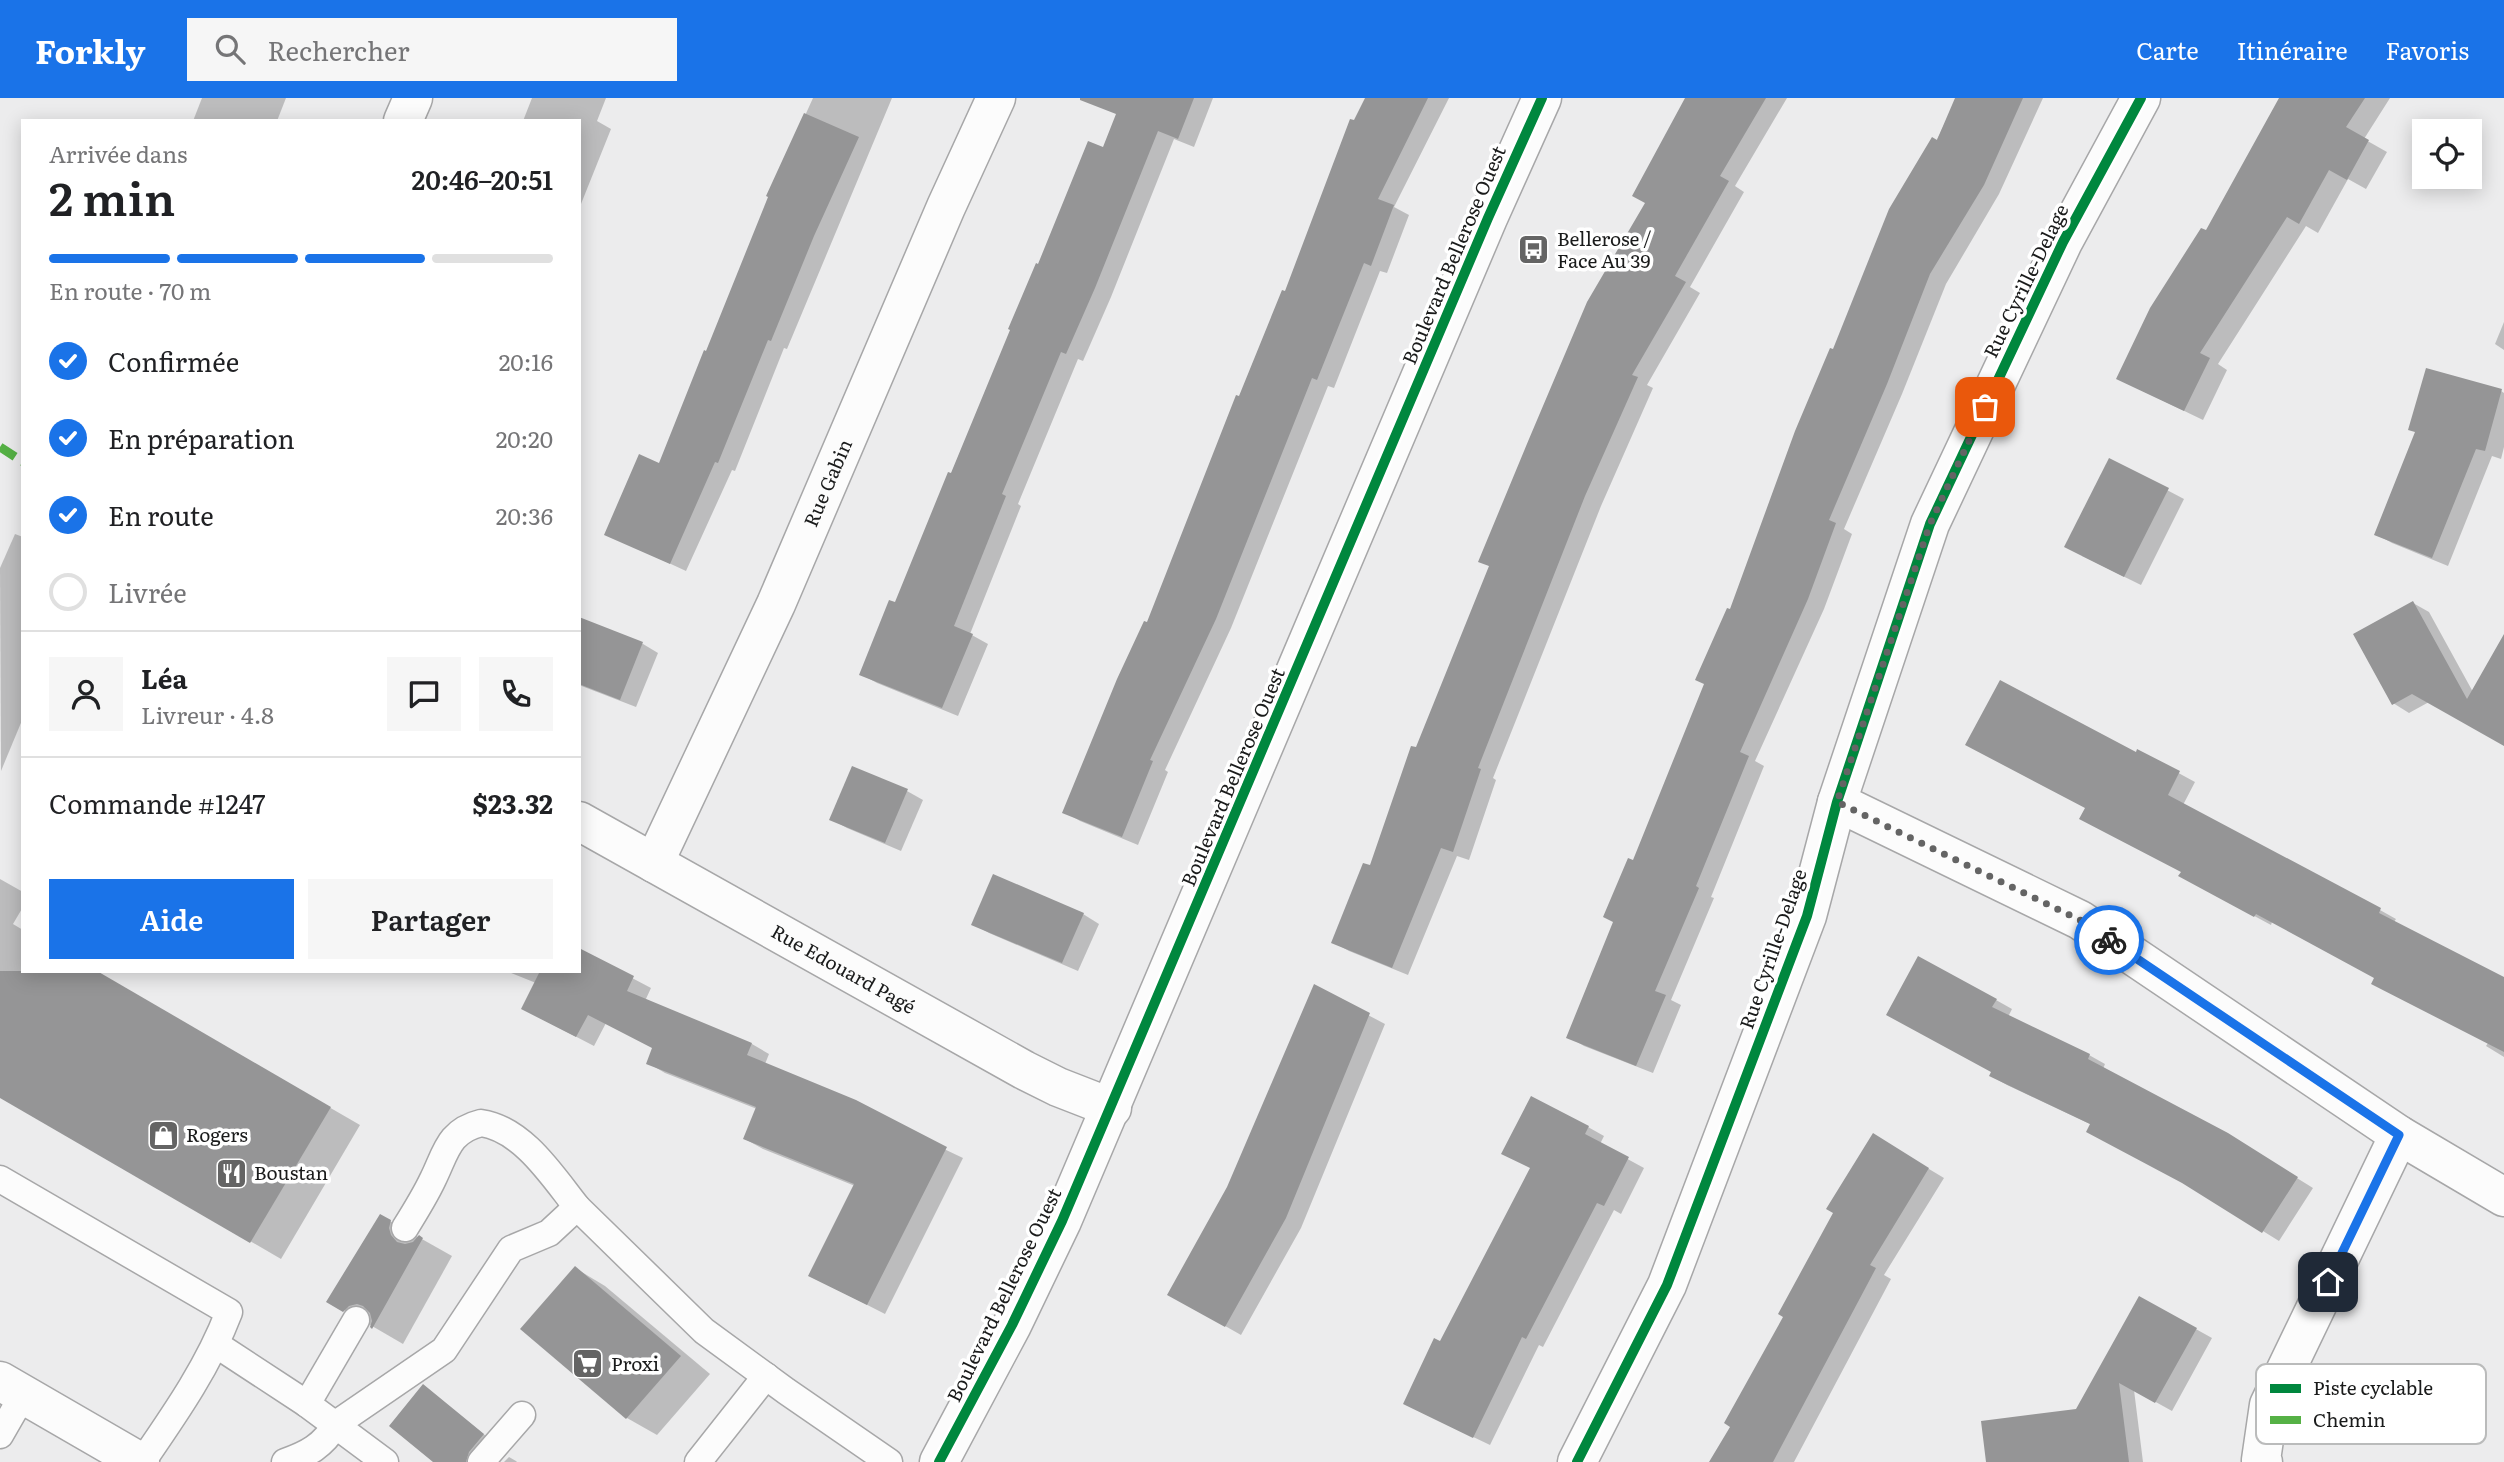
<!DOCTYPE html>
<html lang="fr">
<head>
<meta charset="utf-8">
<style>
  :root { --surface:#fff; --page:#f6f6f6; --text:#202124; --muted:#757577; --line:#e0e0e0; --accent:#1a73e8 }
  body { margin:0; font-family:Literata,serif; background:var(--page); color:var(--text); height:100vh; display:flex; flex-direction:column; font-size:26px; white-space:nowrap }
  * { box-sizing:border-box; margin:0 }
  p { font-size:23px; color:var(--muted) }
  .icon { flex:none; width:38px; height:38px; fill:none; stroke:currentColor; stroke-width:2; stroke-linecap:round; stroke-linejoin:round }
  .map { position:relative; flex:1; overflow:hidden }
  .details { position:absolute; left:21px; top:21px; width:560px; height:854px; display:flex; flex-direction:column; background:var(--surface); border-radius:0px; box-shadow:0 4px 18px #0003 }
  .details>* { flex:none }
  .tools { position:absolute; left:2412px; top:21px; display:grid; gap:14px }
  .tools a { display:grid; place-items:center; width:70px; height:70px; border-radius:0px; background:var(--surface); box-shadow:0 4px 18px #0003; font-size:35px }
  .pin { position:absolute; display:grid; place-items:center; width:60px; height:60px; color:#fff; margin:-30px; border-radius:14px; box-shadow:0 4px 10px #0006 }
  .courier { position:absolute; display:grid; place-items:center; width:70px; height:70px; margin:-35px; border:5px solid #1a73e8; border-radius:50%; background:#fff; color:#222; box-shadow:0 2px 9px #0007 }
  .overview em { font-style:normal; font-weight:600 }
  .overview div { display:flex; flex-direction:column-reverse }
  .overview { display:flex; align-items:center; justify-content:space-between; height:119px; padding:0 28px }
  h1 { font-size:46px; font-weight:600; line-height:52px }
  .bar { display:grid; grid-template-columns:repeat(4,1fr); gap:10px 7px; align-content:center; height:84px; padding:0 28px }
  .bar i { height:9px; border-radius:5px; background:var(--line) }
  .bar .on { background:var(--accent) }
  .bar p { grid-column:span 4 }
  .line { display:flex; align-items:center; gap:18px; padding:0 28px; border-top:2px solid var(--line) }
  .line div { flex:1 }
  .round { display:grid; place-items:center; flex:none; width:74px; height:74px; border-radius:0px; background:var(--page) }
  ol { padding:0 28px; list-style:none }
  li { display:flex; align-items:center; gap:21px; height:77px }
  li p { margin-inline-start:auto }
  li .icon { padding:7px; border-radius:50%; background:var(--accent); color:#fff; stroke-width:4 }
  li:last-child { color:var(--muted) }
  li i { width:38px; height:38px; border:4px solid var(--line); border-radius:50% }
  .primary-button { display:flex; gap:14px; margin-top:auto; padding:14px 28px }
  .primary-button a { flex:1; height:80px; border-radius:0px; background:var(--accent); color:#fff; font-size:28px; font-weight:600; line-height:80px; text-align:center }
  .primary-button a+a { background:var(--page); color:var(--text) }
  header { display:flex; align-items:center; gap:42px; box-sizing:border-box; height:98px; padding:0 35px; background:var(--accent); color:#fff }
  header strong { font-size:33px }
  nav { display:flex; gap:38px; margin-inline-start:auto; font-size:24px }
  .search { width:490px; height:63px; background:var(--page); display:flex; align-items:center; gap:18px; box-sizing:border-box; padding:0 24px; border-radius:0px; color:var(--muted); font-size:26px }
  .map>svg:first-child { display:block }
  .shadow { fill:#0003 }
  .building { fill:#959596 }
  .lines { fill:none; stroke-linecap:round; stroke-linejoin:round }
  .service-casing { stroke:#a7a7a8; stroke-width:29 }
  .minor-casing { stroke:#a7a7a8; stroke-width:41 }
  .tertiary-casing { stroke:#a7a7a8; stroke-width:41 }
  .secondary-casing { stroke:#a7a7a8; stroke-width:41 }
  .service { stroke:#fcfcfc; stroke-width:26 }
  .minor { stroke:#fcfcfc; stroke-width:38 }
  .tertiary { stroke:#fcfcfc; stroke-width:38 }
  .secondary { stroke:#fcfcfc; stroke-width:38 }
  .quiet { stroke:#55b145; stroke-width:9; stroke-dasharray:18 9; stroke-linecap:butt }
  .cycleway-casing { stroke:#fff; stroke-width:15 }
  .cycleway { stroke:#00873e; stroke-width:10 }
  .done { stroke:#646464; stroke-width:7; stroke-dasharray:0 12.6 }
  .route { stroke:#1a73e8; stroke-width:9 }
  .labels { text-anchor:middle; stroke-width:7; stroke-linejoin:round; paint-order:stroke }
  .poi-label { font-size:19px; fill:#1a1b1b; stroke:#fff; text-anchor:start }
  .street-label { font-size:19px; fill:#1a1b1b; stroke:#fff }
  .key { fill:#fff; stroke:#babbbb; stroke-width:2 }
  .key-label { font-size:19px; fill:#1a1b1b }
</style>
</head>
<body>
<header>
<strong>Forkly</strong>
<div class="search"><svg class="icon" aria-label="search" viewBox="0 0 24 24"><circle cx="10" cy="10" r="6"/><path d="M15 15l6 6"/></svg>Rechercher</div>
<nav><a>Carte</a><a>Itinéraire</a><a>Favoris</a></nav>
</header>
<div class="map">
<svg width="2504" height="1364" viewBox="0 0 2504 1364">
  <rect width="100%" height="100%" fill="#ececed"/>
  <g class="shadow">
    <path d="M 202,0 L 286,0 L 277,23 L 193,23 Z"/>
    <path d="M 532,0 L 606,0 L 597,23 L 611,31 L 579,111 L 579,23 L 523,23 Z"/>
    <path d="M 813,0 L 892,0 L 787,251 L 784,250 L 735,373 L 732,372 L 686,473 L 606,436 L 660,367 L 707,255 L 770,98 L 769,97 Z"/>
    <path d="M 1124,0 L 1213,0 L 1194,49 L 1174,41 L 1111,199 L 1083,263 L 1078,261 L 1018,406 L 1021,408 L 970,536 L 988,546 L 958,618 L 877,585 L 861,576 L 896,506 L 1039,168 L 1104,51 Z"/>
    <path d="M 1367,0 L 1449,0 L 1394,109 L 1409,117 L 1387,175 L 1380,173 L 1334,290 L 1328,288 L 1231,530 L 1165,672 L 1168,674 L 1138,747 L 1080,723 L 1065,714 L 1148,527 L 1240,301 L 1286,196 L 1355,24 Z"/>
    <path d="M 1687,0 L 1787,0 L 1735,88 L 1744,94 L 1690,189 L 1700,195 L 1647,287 L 1653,290 L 1601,408 L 1493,680 L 1496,682 L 1469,762 L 1457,758 L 1408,877 L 1349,853 L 1333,844 L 1371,770 L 1491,469 L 1481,463 L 1647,105 Z"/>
    <path d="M 1957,0 L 2043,0 L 1999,96 L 1946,186 L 1902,296 L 1844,431 L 1852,436 L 1824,511 L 1755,663 L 1764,668 L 1711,799 L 1714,800 L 1671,902 L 1681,907 L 1653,975 L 1584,948 L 1569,939 L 1615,824 L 1634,765 L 1706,586 L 1731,514 L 1834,254 Z"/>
    <path d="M 2281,0 L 2390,0 L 2364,41 L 2387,54 L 2366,91 L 2348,81 L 2318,135 L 2306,128 L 2218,266 L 2227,272 L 2203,322 L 2118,281 L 2206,134 Z"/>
    <path d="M 2504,224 L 2504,252 L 2495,246 Z"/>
    <path d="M 2501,293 L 2504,295 L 2504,349 L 2501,361 L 2492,358 L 2448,468 L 2392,445 L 2376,436 Z"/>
    <path d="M 2110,362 L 2184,401 L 2141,487 L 2082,458 Z"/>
    <path d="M 15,436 L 23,439 L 23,620 L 1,673 L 0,470 Z"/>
    <path d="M 2413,505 L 2429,514 L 2473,594 L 2504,571 L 2504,646 L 2429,604 L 2409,615 L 2393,605 Z"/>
    <path d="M 579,520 L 643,546 L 658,555 L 636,609 L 579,587 Z"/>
    <path d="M 2138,653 L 2195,684 L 2183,707 L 2380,812 L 2396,821 L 2394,824 L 2504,881 L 2504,959 L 2486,948 L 2488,945 L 2376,880 L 2272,824 L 2271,827 L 2197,787 L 2183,774 L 2137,656 Z"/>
    <path d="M 907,693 L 923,702 L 901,753 L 847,730 L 831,721 Z"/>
    <path d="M 0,781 L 23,794 L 23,809 L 13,826 L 23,832 L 23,873 L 94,873 L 360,1027 L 281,1161 L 0,998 Z"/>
    <path d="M 1083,816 L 1099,826 L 1078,873 L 989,835 L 973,826 Z"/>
    <path d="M 579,852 L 651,890 L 645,903 L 752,946 L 769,956 L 765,966 L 963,1060 L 885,1216 L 828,1187 L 855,1088 L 763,1051 L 745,1041 L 757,1011 L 665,975 L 648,965 L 654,950 L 606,925 L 594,948 L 540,920 L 536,885 L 506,873 L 579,873 Z"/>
    <path d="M 1315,889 L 1385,926 L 1301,1130 L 1241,1237 L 1169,1196 L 1229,1090 Z"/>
    <path d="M 1996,902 L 2012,911 L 2008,919 L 2089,957 L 2105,966 L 2103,971 L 2244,1047 L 2313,1090 L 2279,1143 L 2092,1027 L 2007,987 L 1991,978 L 1993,974 L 1904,925 Z"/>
    <path d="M 1588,1029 L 1604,1038 L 1600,1046 L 1644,1070 L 1621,1116 L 1614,1112 L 1543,1249 L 1539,1247 L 1490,1347 L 1421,1314 L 1440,1245 Z"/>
    <path d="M 1889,1047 L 1944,1080 L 1884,1177 L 1891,1181 L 1794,1364 L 1711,1364 Z"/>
    <path d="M 381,1118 L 452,1158 L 403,1246 L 329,1203 Z"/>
    <path d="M 575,1170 L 605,1188 L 710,1276 L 657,1337 L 627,1320 Z"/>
    <path d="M 2140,1200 L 2212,1240 L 2172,1313 L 2134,1292 L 2143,1364 L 1988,1364 L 2077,1313 Z"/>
    <path d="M 423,1288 L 491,1342 L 473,1364 L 436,1364 Z"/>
    <path d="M 509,1359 L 516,1363 L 517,1364 L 504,1364 Z"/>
  </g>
  <g class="building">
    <path d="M 1080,0 L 1194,0 L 1178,41 L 1158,33 L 1095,190 L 1066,256 L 1061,254 L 1002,396 L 1006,398 L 954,528 L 973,536 L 942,610 L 859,577 L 889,502 L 895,504 L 948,374 L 951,375 L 1010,232 L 1008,231 L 1036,165 L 1038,166 L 1088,43 L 1103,49 L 1116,16 L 1080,2 Z"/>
    <path d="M 1365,0 L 1428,0 L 1378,101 L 1394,107 L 1371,168 L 1364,165 L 1317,282 L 1312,280 L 1216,521 L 1150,662 L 1153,663 L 1122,739 L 1062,715 L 1117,581 L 1144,523 L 1147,524 L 1236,297 L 1239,298 L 1282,192 L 1285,193 L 1350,21 L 1354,22 Z"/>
    <path d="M 1685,0 L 1766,0 L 1720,78 L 1729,83 L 1675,178 L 1686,184 L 1632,277 L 1638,279 L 1585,398 L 1478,670 L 1481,671 L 1453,754 L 1441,750 L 1392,870 L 1390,869 L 1331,845 L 1363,765 L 1370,767 L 1411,648 L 1416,649 L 1489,468 L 1478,464 L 1529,341 L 1587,204 L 1645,105 L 1632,98 Z"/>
    <path d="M 1955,0 L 2023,0 L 1984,87 L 1930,176 L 1887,286 L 1829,422 L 1836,425 L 1808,501 L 1740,654 L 1749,658 L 1696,788 L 1699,790 L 1655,893 L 1666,897 L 1636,968 L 1566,940 L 1613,824 L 1603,819 L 1628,760 L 1633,762 L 1704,586 L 1695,582 L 1727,510 L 1730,511 L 1795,333 L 1830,250 L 1833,251 L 1889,111 L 1932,39 L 1937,42 Z"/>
    <path d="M 2279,0 L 2365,0 L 2346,29 L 2369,42 L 2347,82 L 2329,72 L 2299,126 L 2287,119 L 2200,255 L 2210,260 L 2184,313 L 2116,281 L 2150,210 L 2201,130 L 2206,132 Z"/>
    <path d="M 804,15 L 859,39 L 814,138 L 771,243 L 768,242 L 718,365 L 715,364 L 670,466 L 604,437 L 639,356 L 659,365 L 704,252 L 706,253 L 768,99 L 766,98 Z"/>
    <path d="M 2426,270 L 2502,291 L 2485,353 L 2476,351 L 2432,460 L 2374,437 L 2415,334 L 2408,332 Z"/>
    <path d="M 2109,360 L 2169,390 L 2124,479 L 2064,449 Z"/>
    <path d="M 2413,503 L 2467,601 L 2504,536 L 2504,648 L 2412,596 L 2392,607 L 2353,536 Z"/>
    <path d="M 579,519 L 643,544 L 620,602 L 579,586 Z"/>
    <path d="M 2000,582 L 2136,654 L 2137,651 L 2180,673 L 2168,697 L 2381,810 L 2379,815 L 2504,879 L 2504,954 L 2371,886 L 2374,880 L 2256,816 L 2254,819 L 2178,778 L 2181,774 L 2079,721 L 2085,710 L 1965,647 Z"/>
    <path d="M 852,668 L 908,691 L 885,745 L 829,722 Z"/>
    <path d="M 993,776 L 1084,815 L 1062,865 L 971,827 Z"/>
    <path d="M 579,850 L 634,878 L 627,893 L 752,945 L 747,957 L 856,1002 L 947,1049 L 867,1207 L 808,1178 L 854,1086 L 743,1041 L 756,1009 L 646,966 L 652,950 L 588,917 L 576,939 L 521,911 L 540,873 L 579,873 Z"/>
    <path d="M 1918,858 L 1997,901 L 1992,909 L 2090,956 L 2088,961 L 2228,1035 L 2298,1079 L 2262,1135 L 2182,1085 L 2086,1034 L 2090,1026 L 1989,978 L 1991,974 L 1886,917 Z"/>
    <path d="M 0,873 L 97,873 L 331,1009 L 250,1145 L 0,1000 Z"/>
    <path d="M 1314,886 L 1370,915 L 1286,1120 L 1225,1229 L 1167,1197 L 1227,1089 Z"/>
    <path d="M 1531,998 L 1589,1028 L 1585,1036 L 1629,1059 L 1604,1108 L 1597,1105 L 1526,1241 L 1522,1239 L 1473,1340 L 1403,1306 L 1434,1240 L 1440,1243 L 1530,1070 L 1501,1056 Z"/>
    <path d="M 1873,1035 L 1929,1070 L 1870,1167 L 1876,1170 L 1773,1364 L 1709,1364 L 1730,1329 L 1724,1325 L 1783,1219 L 1778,1216 L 1833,1115 L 1826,1111 Z"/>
    <path d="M 380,1116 L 391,1122 L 389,1130 L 391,1137 L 397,1144 L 405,1146 L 413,1144 L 419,1137 L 423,1140 L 372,1231 L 370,1229 L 372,1223 L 370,1215 L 363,1208 L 357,1206 L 349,1208 L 343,1214 L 326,1204 Z"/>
    <path d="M 575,1168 L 681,1258 L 626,1321 L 520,1231 Z"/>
    <path d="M 2139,1198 L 2197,1230 L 2155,1305 L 2119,1285 L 2129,1364 L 1986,1364 L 1981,1323 L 2076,1311 Z"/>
    <path d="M 423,1286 L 484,1336 L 469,1354 L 466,1364 L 433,1364 L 389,1328 Z"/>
  </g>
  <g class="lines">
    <defs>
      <g id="service">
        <path d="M 0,1081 L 229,1214 C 208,1269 175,1316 142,1364"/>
        <path d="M 405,1130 C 415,1114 425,1098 433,1081 C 446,1055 448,1033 481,1025 C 523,1031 553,1079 577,1109"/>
        <path d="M 217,1247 L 307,1306 L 385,1364"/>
        <path d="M 307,1306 L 356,1222"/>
        <path d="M 0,1337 L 23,1297"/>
        <path d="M 285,1364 C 308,1356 323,1348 336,1326 L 444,1252 L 511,1151 L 549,1135 L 577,1109 L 704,1233 L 786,1293 L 889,1364"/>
        <path d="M 481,1364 L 522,1317"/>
        <path d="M 698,1364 L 766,1278"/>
      </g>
      <g id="minor">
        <path d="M 403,23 L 413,0"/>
        <path d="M 1837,704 L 2080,822 L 2399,1037 L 2504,1099"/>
        <path id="s1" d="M 579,723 L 1024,972 L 1058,989 L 1112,1010"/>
        <path id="s2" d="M 654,765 L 776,506 L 946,109 L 996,0"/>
        <path d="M 1577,1364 L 1667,1187 L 1807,818 L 1837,704 L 1930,426 L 2063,144 L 2141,0"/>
        <path d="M 2263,1364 L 2261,1362 L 2269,1307 L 2399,1037"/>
      </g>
      <path id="tertiary" d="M 939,1364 L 1012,1227 L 1062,1123 L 1488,120 L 1542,0"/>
      <path id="secondary" d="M 0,1283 L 140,1364"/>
    </defs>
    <use href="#service" class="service-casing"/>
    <use href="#minor" class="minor-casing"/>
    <use href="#tertiary" class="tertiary-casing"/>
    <use href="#secondary" class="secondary-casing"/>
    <use href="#service" class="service"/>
    <use href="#minor" class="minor"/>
    <use href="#tertiary" class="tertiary"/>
    <use href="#secondary" class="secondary"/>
    <path class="quiet" d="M 0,349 L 23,364"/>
    <defs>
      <g id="cycleway">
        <path d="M 939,1364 L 1012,1227 L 1062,1123 L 1488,120 L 1542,0"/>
        <path d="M 1577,1364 L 1667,1187 L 1807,818 L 1837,704 L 1930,426 L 2063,144 L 2141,0"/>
      </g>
    </defs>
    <use href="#cycleway" class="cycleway-casing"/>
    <use href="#cycleway" class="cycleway"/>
  </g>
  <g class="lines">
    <path class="done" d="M 1985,309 L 1930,426 L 1837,704 L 2080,822 L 2109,842"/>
    <path class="route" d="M 2109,842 L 2399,1037 L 2328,1184"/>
  </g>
  <defs>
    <symbol id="bus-square" viewBox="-11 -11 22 22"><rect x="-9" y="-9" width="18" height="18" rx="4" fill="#646464" stroke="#fff"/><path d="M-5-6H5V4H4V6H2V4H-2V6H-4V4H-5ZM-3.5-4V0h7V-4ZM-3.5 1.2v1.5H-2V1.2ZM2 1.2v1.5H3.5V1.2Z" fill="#fff"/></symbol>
    <symbol id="shop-square" viewBox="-11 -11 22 22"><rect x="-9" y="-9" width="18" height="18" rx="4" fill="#646464" stroke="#fff"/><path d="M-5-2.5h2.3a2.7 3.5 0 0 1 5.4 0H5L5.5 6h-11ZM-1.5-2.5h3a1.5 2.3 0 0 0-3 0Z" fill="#fff"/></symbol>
    <symbol id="restaurant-square" viewBox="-11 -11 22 22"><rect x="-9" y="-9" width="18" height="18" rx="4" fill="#646464" stroke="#fff"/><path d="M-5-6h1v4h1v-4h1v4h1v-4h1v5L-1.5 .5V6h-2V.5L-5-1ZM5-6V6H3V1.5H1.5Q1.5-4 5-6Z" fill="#fff"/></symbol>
    <symbol id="supermarket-square" viewBox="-11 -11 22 22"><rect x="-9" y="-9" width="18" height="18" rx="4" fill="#646464" stroke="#fff"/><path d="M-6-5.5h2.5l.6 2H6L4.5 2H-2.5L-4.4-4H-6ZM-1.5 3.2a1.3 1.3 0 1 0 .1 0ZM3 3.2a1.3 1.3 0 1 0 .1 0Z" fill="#fff"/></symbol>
  </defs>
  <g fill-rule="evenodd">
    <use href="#bus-square" x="1516" y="134" width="35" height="35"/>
    <use href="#shop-square" x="146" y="1020" width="35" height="35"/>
    <use href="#restaurant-square" x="214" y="1058" width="35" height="35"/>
    <use href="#supermarket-square" x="570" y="1248" width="35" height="35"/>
  </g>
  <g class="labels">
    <g class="poi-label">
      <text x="1557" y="148">Bellerose /<tspan x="1557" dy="22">Face Au 39</tspan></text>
      <text x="186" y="1044">Rogers</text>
      <text x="254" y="1082">Boustan</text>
      <text x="611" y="1273">Proxi</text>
    </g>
    <g class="street-label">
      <text transform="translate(1454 157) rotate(-67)" y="7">Boulevard Bellerose Ouest</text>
      <text transform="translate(2026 183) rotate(-64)" y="7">Rue Cyrille-Delage</text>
      <text dy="7" stroke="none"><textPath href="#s2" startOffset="418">Rue Gabin</textPath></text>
      <text transform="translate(1233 679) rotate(-67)" y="7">Boulevard Bellerose Ouest</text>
      <text transform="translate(1773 851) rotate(-71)" y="7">Rue Cyrille-Delage</text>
      <text dy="7" stroke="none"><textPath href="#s1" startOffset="303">Rue Edouard Pagé</textPath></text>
      <text transform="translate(1004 1197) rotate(-64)" y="7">Boulevard Bellerose Ouest</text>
    </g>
  </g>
  <rect x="2256" y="1266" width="230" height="80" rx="10" class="key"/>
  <rect x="2270" y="1286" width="31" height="9" fill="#00873e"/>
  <rect x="2270" y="1318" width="31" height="8" fill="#55b145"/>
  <g class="key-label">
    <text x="2313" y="1297">Piste cyclable</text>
    <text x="2313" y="1329">Chemin</text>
  </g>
</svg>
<div class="tools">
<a><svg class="icon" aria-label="locate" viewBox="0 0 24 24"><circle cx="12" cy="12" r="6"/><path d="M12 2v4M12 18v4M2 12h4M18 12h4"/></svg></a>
</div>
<div class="pin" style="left:1985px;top:309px;background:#ea580c"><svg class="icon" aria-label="bag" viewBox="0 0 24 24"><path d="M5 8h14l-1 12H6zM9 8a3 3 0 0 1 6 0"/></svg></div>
<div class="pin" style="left:2328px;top:1184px;background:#1f2937"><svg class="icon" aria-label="home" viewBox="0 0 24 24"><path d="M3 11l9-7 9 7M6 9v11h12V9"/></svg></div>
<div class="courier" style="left:2109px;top:842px"><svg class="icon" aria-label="bike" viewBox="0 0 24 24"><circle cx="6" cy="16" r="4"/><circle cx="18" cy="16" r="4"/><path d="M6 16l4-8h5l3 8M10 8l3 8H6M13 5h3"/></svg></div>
<section class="details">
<div class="overview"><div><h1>2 min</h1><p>Arrivée dans</p></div><em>20:46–20:51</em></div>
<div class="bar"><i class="on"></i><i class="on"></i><i class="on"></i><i></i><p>En route · 70 m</p></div>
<ol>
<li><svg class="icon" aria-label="check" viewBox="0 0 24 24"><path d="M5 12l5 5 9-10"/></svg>Confirmée<p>20:16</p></li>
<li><svg class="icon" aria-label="check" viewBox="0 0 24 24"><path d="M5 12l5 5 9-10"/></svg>En préparation<p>20:20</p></li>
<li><svg class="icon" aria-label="check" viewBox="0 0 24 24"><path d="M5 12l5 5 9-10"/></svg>En route<p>20:36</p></li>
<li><i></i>Livrée</li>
</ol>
<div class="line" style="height:126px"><a class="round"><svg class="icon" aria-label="person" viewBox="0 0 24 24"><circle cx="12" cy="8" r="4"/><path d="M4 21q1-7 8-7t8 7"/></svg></a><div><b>Léa</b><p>Livreur · 4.8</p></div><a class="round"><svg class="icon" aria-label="chat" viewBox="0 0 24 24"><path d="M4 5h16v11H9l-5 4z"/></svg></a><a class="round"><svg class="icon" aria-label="phone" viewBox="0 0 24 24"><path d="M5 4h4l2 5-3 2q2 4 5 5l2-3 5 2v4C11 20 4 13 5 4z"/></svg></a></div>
<div class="line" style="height:91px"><div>Commande #1247</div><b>$23.32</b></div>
<div class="primary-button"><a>Aide</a><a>Partager</a></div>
</section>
</div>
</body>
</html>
